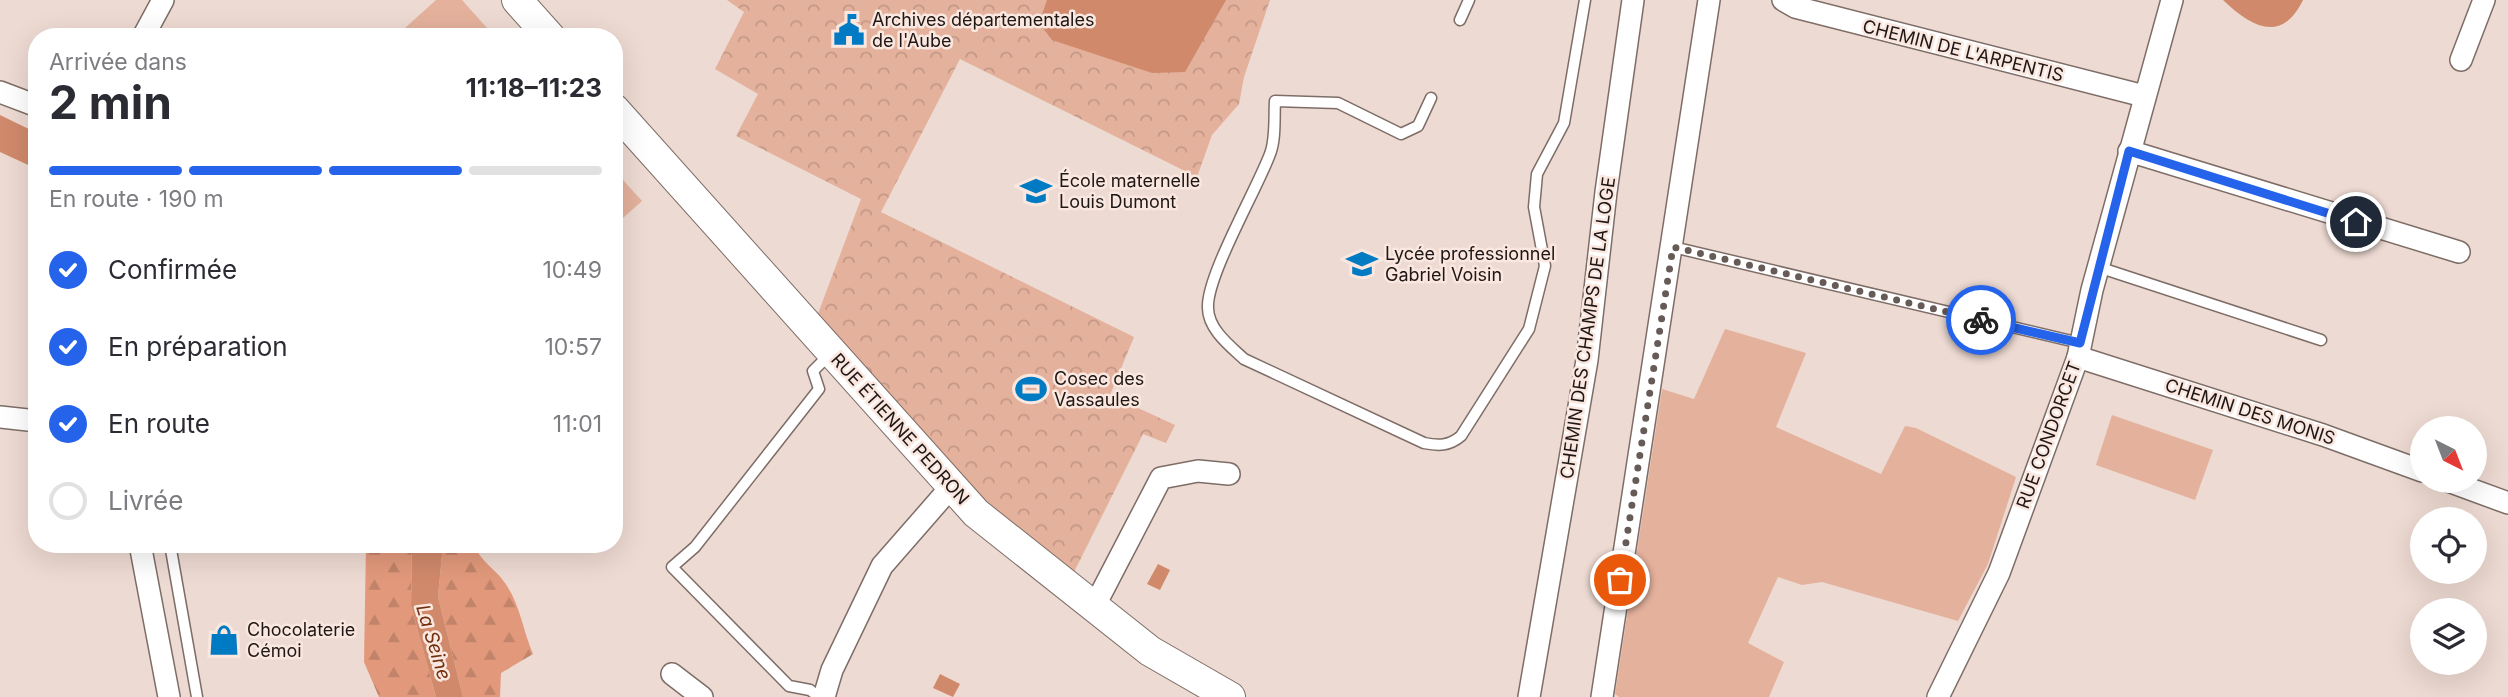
<!DOCTYPE html>
<html lang="fr">
<head>
<meta charset="utf-8">
<style>
  :root { --surface:#fff; --page:#f2f2f3; --text:#2b2b33; --muted:#7c7c81; --line:#e1e1e2; --accent:#2563eb }
  body { margin:0; font-family:Inter,sans-serif; background:var(--page); color:var(--text); height:100vh; display:flex; flex-direction:column; font-size:26px; white-space:nowrap }
  * { box-sizing:border-box; margin:0 }
  p { font-size:23px; color:var(--muted) }
  .icon { flex:none; width:38px; height:38px; fill:none; stroke:currentColor; stroke-width:2; stroke-linecap:round; stroke-linejoin:round }
  .map { position:relative; flex:1; overflow:hidden }
  .drawer { position:absolute; left:28px; top:28px; width:595px; height:525px; display:flex; flex-direction:column; background:var(--surface); border-radius:28px; box-shadow:0 7px 28px #0002 }
  .drawer>* { flex:none }
  .needle { width:46px; rotate:138deg }
  .controls { position:absolute; left:2410px; top:416px; display:grid; gap:14px }
  .controls a { display:grid; place-items:center; width:77px; height:77px; border-radius:50%; background:var(--surface); box-shadow:0 7px 28px #0002; font-size:35px }
  .pin { position:absolute; display:grid; place-items:center; width:60px; height:60px; color:#fff; margin:-30px; border:4px solid #fff; border-radius:50%; box-shadow:0 2px 7px #0007 }
  .courier { position:absolute; display:grid; place-items:center; width:70px; height:70px; margin:-35px; border:5px solid #2563eb; border-radius:50%; background:#fff; color:#222; box-shadow:0 2px 9px #0007 }
  .headline em { font-style:normal; font-weight:700 }
  .headline div { display:flex; flex-direction:column-reverse }
  .headline { display:flex; align-items:center; justify-content:space-between; height:119px; padding:0 21px }
  h1 { font-size:46px; font-weight:700; line-height:52px }
  .bar { display:grid; grid-template-columns:repeat(4,1fr); gap:10px 7px; align-content:center; height:84px; padding:0 21px }
  .bar i { height:9px; border-radius:5px; background:var(--line) }
  .bar .selected { background:var(--accent) }
  .bar p { grid-column:span 4 }
  ol { padding:0 21px; list-style:none }
  li { display:flex; align-items:center; gap:21px; height:77px }
  li p { margin-inline-start:auto }
  li .icon { padding:7px; border-radius:50%; background:var(--accent); color:#fff; stroke-width:4 }
  li:last-child { color:var(--muted) }
  li i { width:38px; height:38px; border:4px solid var(--line); border-radius:50% }
  .map>svg:first-child { display:block }
  .forest { fill:url(#forest-firs) }
  .park { fill:url(#park-crowns) }
  .garden { fill:#e4b19c }
  .water { fill:#d0896b }
  .lines { fill:none; stroke-linecap:round; stroke-linejoin:round }
  .lane-casing { stroke:#7e6d67; stroke-width:13 }
  .street-casing { stroke:#7e6d67; stroke-width:24 }
  .secondary-casing { stroke:#7e6d67; stroke-width:32 }
  .lane { stroke:#fff; stroke-width:10 }
  .street { stroke:#fff; stroke-width:21 }
  .secondary { stroke:#fff; stroke-width:30 }
  .done { stroke:#665b57; stroke-width:7; stroke-dasharray:0 12.6 }
  .route { stroke:#2563eb; stroke-width:9 }
  .labels { text-anchor:middle; stroke-width:5; stroke-linejoin:round; paint-order:stroke }
  .poi-label { font-size:18px; fill:#1e1715; stroke:#fae7df; text-anchor:start }
  .street-label { font-size:18px; fill:#1e1715; stroke:#fae7df }
  .water-label { font-size:19px; font-style:italic; fill:#712f10; stroke:#fae7df }
</style>
</head>
<body>
<div class="map">
<svg width="2508" height="697" viewBox="0 0 2508 697">
  <defs>
    <pattern id="forest-firs" width="22" height="20" patternUnits="userSpaceOnUse" patternTransform="scale(1.75)"><rect width="22" height="20" fill="#e2997b"/><path d="M5 1l3.5 6h-7zM16 11l3.5 6h-7z" fill="#c18369"/></pattern>
    <pattern id="park-crowns" width="20" height="18" patternUnits="userSpaceOnUse" patternTransform="scale(1.75)"><rect width="20" height="18" fill="#e4b19c"/><path d="M2 6a3 3 0 1 1 6 0M12 15a3 3 0 1 1 6 0" fill="none" stroke="#c39886"/></pattern>
  </defs>
  <rect width="100%" height="100%" fill="#eddad2"/>
  <g class="forest">
    <path d="M 366,544 L 412,544 L 411,606 L 436,697 L 379,697 L 364,662 Z"/>
    <path d="M 443,544 L 475,544 C 478,560 496,569 505,583 C 520,604 523,631 533,654 L 501,673 L 500,697 L 463,697 L 438,597 Z"/>
  </g>
  <path class="park" d="M 727,0 L 1270,0 L 1244,77 L 1239,104 L 1212,135 L 1197,177 L 960,59 L 881,212 L 1134,337 L 1110,395 L 1175,425 L 1166,443 L 1143,434 L 1071,578 L 935,468 L 813,327 L 861,199 L 736,136 L 758,94 L 715,69 L 744,12 Z"/>
  <g class="garden">
    <path d="M 436,0 L 462,0 L 495,37 L 395,37 Z"/>
    <path d="M 614,170 L 642,201 L 614,226 Z"/>
    <path d="M 1725,329 L 1806,353 L 1776,427 L 1881,474 L 1905,426 L 1916,428 L 2016,477 L 1988,564 L 1958,621 L 1822,582 L 1802,585 L 1778,577 L 1748,643 L 1784,662 L 1769,697 L 1619,697 L 1615,694 L 1662,389 L 1694,399 Z"/>
    <path d="M 2112,415 L 2213,450 L 2195,500 L 2096,465 Z"/>
  </g>
  <g class="water">
    <path d="M 1047,0 L 1226,0 L 1185,72 L 1152,73 L 1052,40 L 1039,23 Z"/>
    <path d="M 2223,0 L 2303,0 C 2282,43 2252,28 2223,0 Z"/>
    <path d="M 0,115 L 37,133 L 37,169 L 0,152 Z"/>
    <path d="M 412,544 L 443,544 L 438,597 L 463,697 L 436,697 L 411,606 Z"/>
    <path d="M 1158,564 L 1170,570 L 1160,590 L 1147,584 Z"/>
    <path d="M 940,674 L 960,684 L 953,697 L 933,688 Z"/>
  </g>
  <g class="lines">
    <defs>
      <g id="lane">
        <path d="M 1460,20 L 1469,0"/>
        <path d="M 1431,98 L 1418,126 L 1401,134 L 1338,103 L 1275,101 C 1274,117 1276,139 1270,154 C 1257,189 1206,277 1208,308 C 1208,329 1230,346 1244,359 L 1424,443 C 1439,446 1449,446 1461,436 L 1529,329 L 1545,266 L 1534,207 L 1537,174 L 1564,123 L 1585,0"/>
        <path d="M 1673,247 L 2080,343"/>
        <path d="M 2098,267 L 2321,340"/>
        <path d="M 170,544 L 197,697"/>
        <path d="M 819,697 L 810,690 L 789,686 L 672,567 L 695,547 L 819,389 L 813,371 L 830,354"/>
      </g>
      <g id="street">
        <path d="M 1783,0 L 1795,7 L 2144,96"/>
        <path d="M 143,37 L 163,0"/>
        <path d="M 2461,60 L 2484,0"/>
        <path d="M 0,92 L 37,106"/>
        <path d="M 2129,151 L 2459,252"/>
        <path d="M 2078,357 L 2323,435 L 2422,471"/>
        <path d="M 0,417 L 37,421"/>
        <path d="M 2448,481 L 2508,503"/>
        <path d="M 140,544 L 169,697"/>
        <path d="M 1094,607 L 1161,478 L 1198,471 L 1229,474"/>
        <path d="M 672,674 L 702,697"/>
        <path d="M 824,697 L 832,670 L 882,566 L 951,487"/>
        <path d="M 1529,697 L 1587,360 L 1606,192 L 1633,0"/>
        <path d="M 1602,697 L 1709,0"/>
        <path d="M 1938,697 L 1999,573 L 2078,357 L 2092,290 L 2172,0"/>
      </g>
      <g id="secondary">
        <path d="M 517,0 L 550,37"/>
        <path d="M 614,109 L 976,513 L 1150,651 L 1230,697"/>
      </g>
    </defs>
    <use href="#lane" class="lane-casing"/>
    <use href="#street" class="street-casing"/>
    <use href="#secondary" class="secondary-casing"/>
    <use href="#lane" class="lane"/>
    <use href="#street" class="street"/>
    <use href="#secondary" class="secondary"/>
  </g>
  <g class="lines">
    <path class="done" d="M 1620,580 L 1673,247 L 1981,320"/>
    <path class="route" d="M 1981,320 L 2080,343 L 2129,151 L 2356,222"/>
  </g>
  <defs>
    <symbol id="civic-bare" viewBox="-9 -9 18 18"><path d="M-.6-6.5H3V-4.5H.6V-3L4-1V1h2V6H-6V1h2V-1L-.6-3ZM-1.2 2.5V6h2.4V2.5Z" fill="#007ac3" stroke="#fae7df" stroke-width="2.5" paint-order="stroke"/></symbol>
    <symbol id="school-bare" viewBox="-9 -9 18 18"><path d="M0-5L7-2L0 1L-7-2ZM-4 1L0 2.5L4 1V4Q0 6-4 4Z" fill="#007ac3" stroke="#fae7df" stroke-width="2.5" paint-order="stroke"/></symbol>
    <symbol id="stadium-bare" viewBox="-9 -9 18 18"><path d="M0-5a6.5 5 0 1 0 0 10a6.5 5 0 1 0 0-10ZM-3.5-1.8h7v3.6h-7Z" fill="#007ac3" stroke="#fae7df" stroke-width="2.5" paint-order="stroke"/></symbol>
    <symbol id="shop-bare" viewBox="-9 -9 18 18"><path d="M-5-2.5h2.3a2.7 3.5 0 0 1 5.4 0H5L5.5 6h-11ZM-1.5-2.5h3a1.5 2.3 0 0 0-3 0Z" fill="#007ac3" stroke="#fae7df" stroke-width="2.5" paint-order="stroke"/></symbol>
  </defs>
  <g fill-rule="evenodd">
    <use href="#civic-bare" x="827" y="8" width="44" height="44"/>
    <use href="#school-bare" x="1014" y="169" width="44" height="44"/>
    <use href="#school-bare" x="1340" y="242" width="44" height="44"/>
    <use href="#stadium-bare" x="1009" y="367" width="44" height="44"/>
    <use href="#shop-bare" x="202" y="618" width="44" height="44"/>
  </g>
  <g class="labels">
    <g class="poi-label">
      <text x="872" y="26">Archives départementales<tspan x="872" dy="21">de l'Aube</tspan></text>
      <text x="1059" y="187">École maternelle<tspan x="1059" dy="21">Louis Dumont</tspan></text>
      <text x="1385" y="260">Lycée professionnel<tspan x="1385" dy="21">Gabriel Voisin</tspan></text>
      <text x="1054" y="385">Cosec des<tspan x="1054" dy="21">Vassaules</tspan></text>
      <text x="247" y="636">Chocolaterie<tspan x="247" dy="21">Cémoi</tspan></text>
    </g>
    <g class="street-label">
      <text transform="translate(1963 51) rotate(14)" y="6">CHEMIN DE L'ARPENTIS</text>
      <text transform="translate(1588 328) rotate(-82)" y="6">CHEMIN DES CHAMPS DE LA LOGE</text>
      <text transform="translate(2250 412) rotate(18)" y="6">CHEMIN DES MONIS</text>
      <text transform="translate(900 429) rotate(48)" y="6">RUE ÉTIENNE PEDRON</text>
      <text transform="translate(2049 435) rotate(-70)" y="6">RUE CONDORCET</text>
    </g>
    <g class="water-label">
      <text transform="translate(434 642) rotate(73)" y="7">La Seine</text>
    </g>
  </g>
</svg>
<div class="controls">
<a><svg class="needle" viewBox="-14 -14 28 28"><path d="M0-13l5 13h-10z" fill="#e53935"/><path d="M0 13l5-13h-10z" fill="#7c7c81"/></svg></a>
<a><svg class="icon" aria-label="locate" viewBox="0 0 24 24"><circle cx="12" cy="12" r="6"/><path d="M12 2v4M12 18v4M2 12h4M18 12h4"/></svg></a>
<a><svg class="icon" aria-label="layers" viewBox="0 0 24 24"><path d="M12 4l9 5-9 5-9-5zM3 14l9 5 9-5"/></svg></a>
</div>
<div class="pin" style="left:1620px;top:580px;background:#ea580c"><svg class="icon" aria-label="bag" viewBox="0 0 24 24"><path d="M5 8h14l-1 12H6zM9 8a3 3 0 0 1 6 0"/></svg></div>
<div class="pin" style="left:2356px;top:222px;background:#1f2937"><svg class="icon" aria-label="home" viewBox="0 0 24 24"><path d="M3 11l9-7 9 7M6 9v11h12V9"/></svg></div>
<div class="courier" style="left:1981px;top:320px"><svg class="icon" aria-label="bike" viewBox="0 0 24 24"><circle cx="6" cy="16" r="4"/><circle cx="18" cy="16" r="4"/><path d="M6 16l4-8h5l3 8M10 8l3 8H6M13 5h3"/></svg></div>
<section class="drawer">
<div class="headline"><div><h1>2 min</h1><p>Arrivée dans</p></div><em>11:18–11:23</em></div>
<div class="bar"><i class="selected"></i><i class="selected"></i><i class="selected"></i><i></i><p>En route · 190 m</p></div>
<ol>
<li><svg class="icon" aria-label="check" viewBox="0 0 24 24"><path d="M5 12l5 5 9-10"/></svg>Confirmée<p>10:49</p></li>
<li><svg class="icon" aria-label="check" viewBox="0 0 24 24"><path d="M5 12l5 5 9-10"/></svg>En préparation<p>10:57</p></li>
<li><svg class="icon" aria-label="check" viewBox="0 0 24 24"><path d="M5 12l5 5 9-10"/></svg>En route<p>11:01</p></li>
<li><i></i>Livrée</li>
</ol>
</section>
</div>
</body>
</html>
